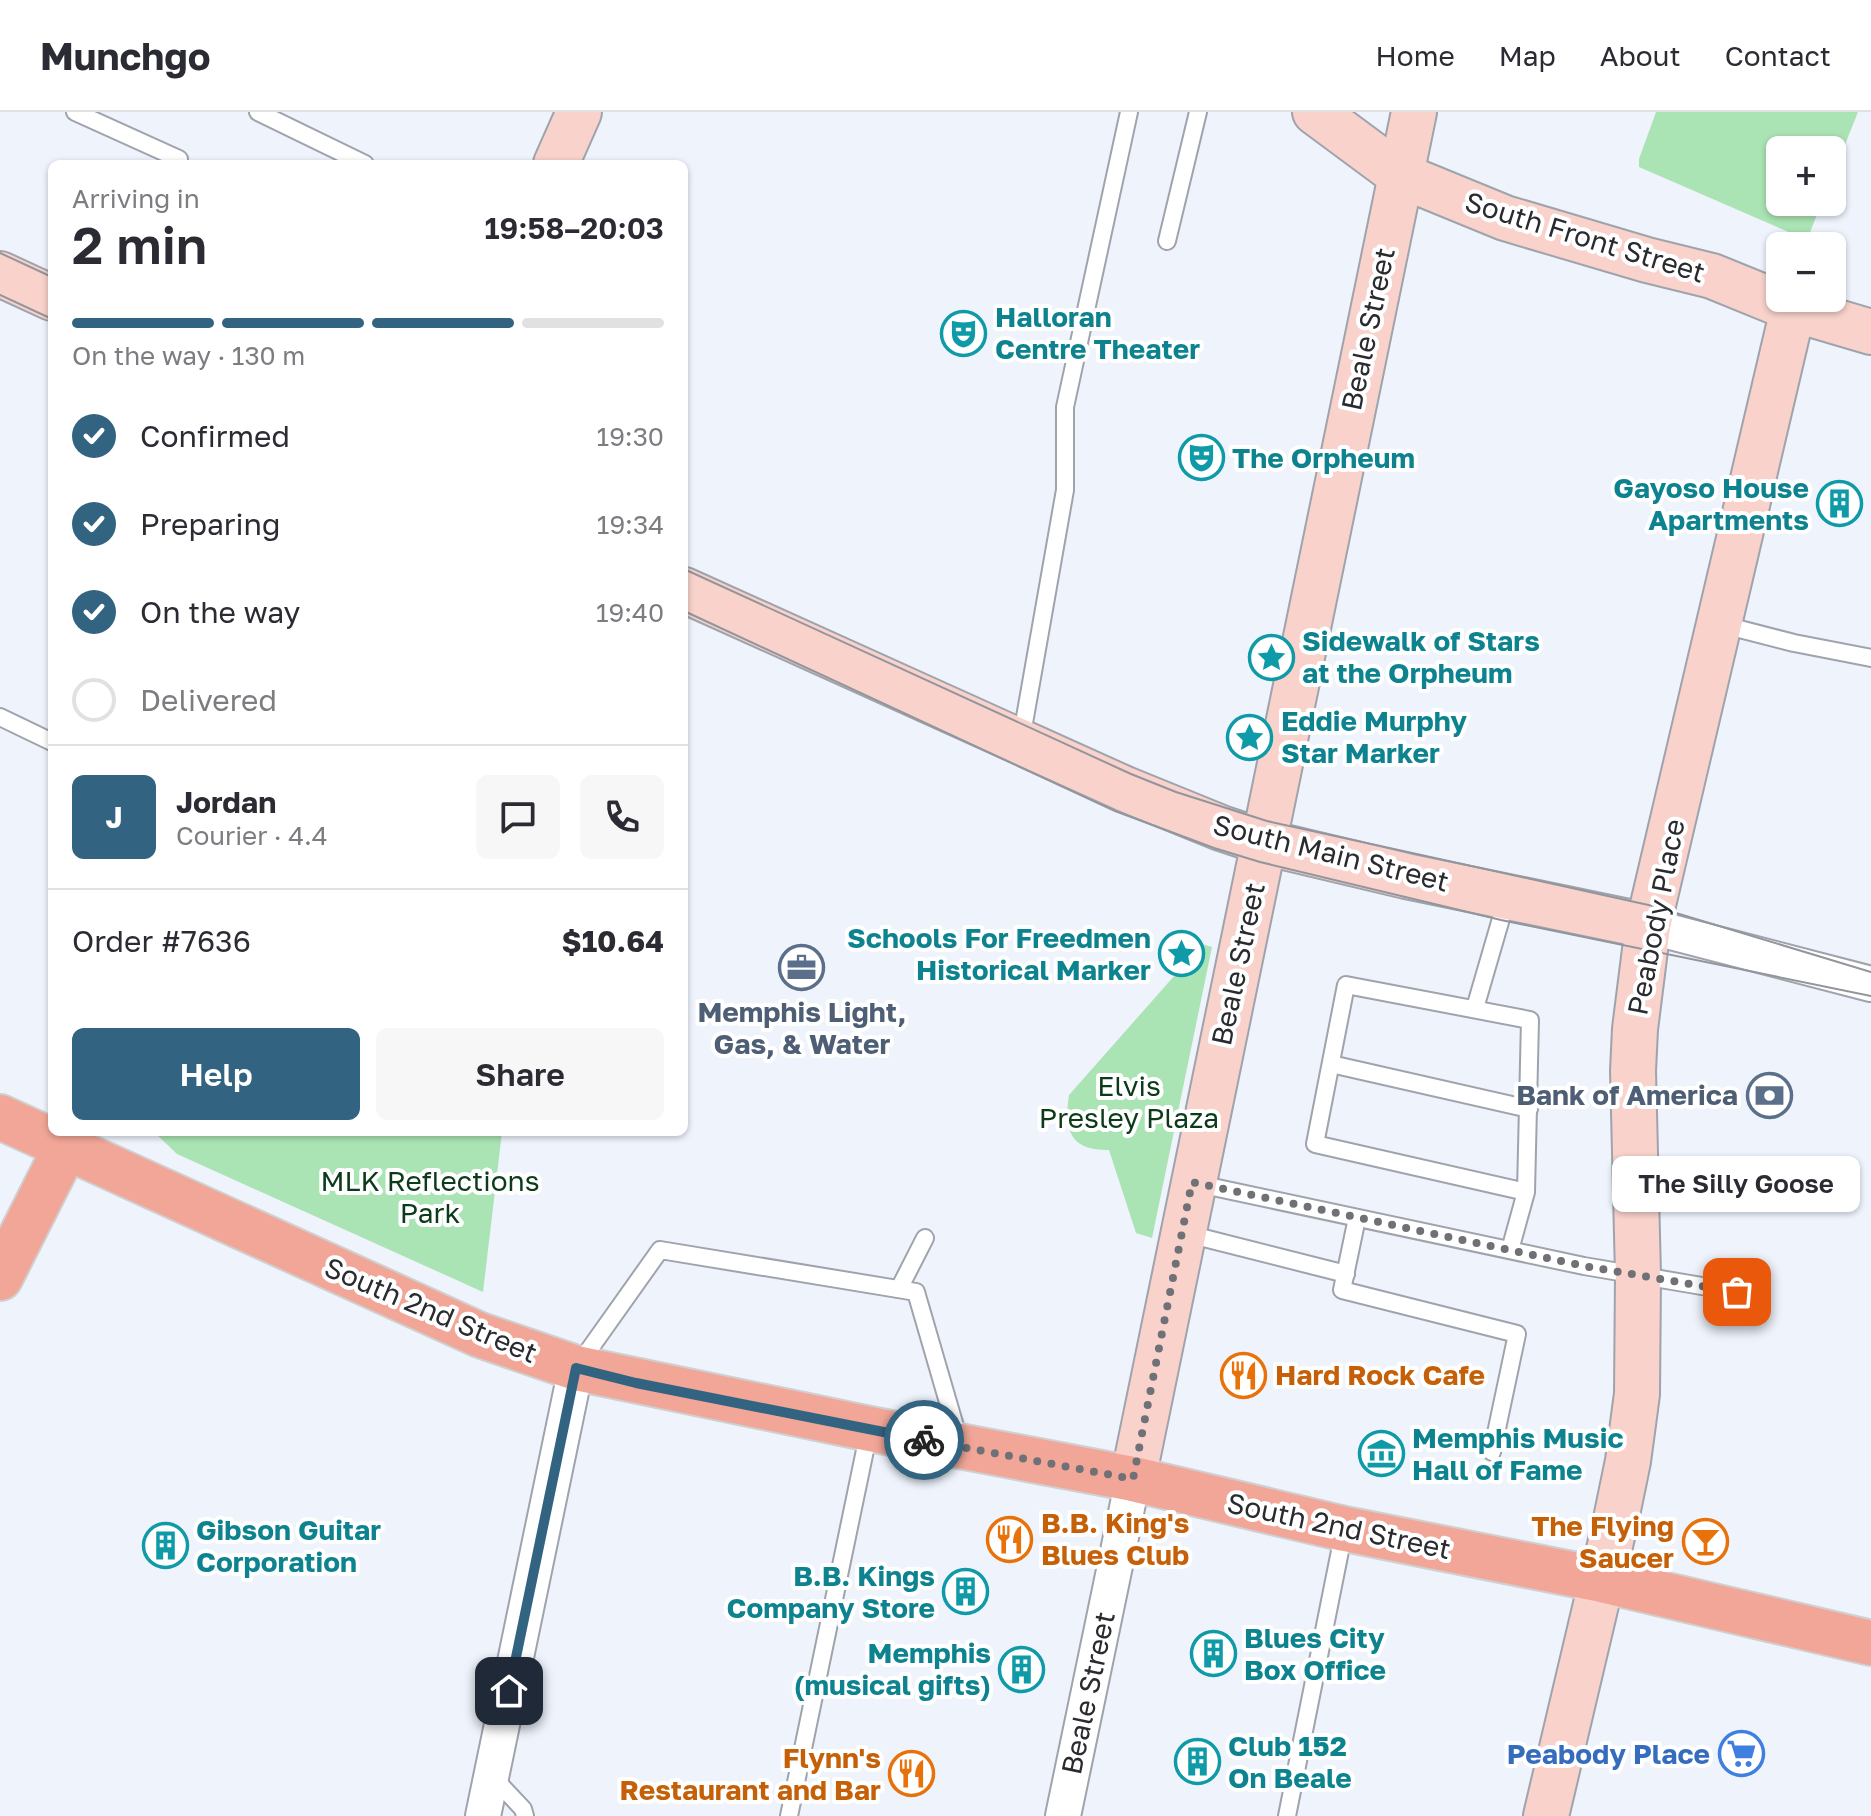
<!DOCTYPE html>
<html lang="en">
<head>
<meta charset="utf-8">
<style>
  :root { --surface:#fff; --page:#f7f7f7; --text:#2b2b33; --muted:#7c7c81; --line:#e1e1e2; --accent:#326482 }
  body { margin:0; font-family:"Golos Text",sans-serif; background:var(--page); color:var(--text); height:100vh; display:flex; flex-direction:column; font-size:30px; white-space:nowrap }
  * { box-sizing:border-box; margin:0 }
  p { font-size:26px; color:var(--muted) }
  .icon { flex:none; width:44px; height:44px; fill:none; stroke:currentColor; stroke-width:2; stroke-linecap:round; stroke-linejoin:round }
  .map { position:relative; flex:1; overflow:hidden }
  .panel { position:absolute; left:48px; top:48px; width:640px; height:976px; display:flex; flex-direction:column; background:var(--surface); border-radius:12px; box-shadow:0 2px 6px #0004 }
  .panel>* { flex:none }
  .tools { position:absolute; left:1766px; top:24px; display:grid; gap:16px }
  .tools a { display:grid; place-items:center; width:80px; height:80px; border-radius:12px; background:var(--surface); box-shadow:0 2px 6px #0004; font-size:40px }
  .pin { position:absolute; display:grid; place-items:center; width:68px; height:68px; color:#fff; margin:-34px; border-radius:16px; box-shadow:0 4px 12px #0006 }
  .courier { position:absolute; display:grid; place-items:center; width:80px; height:80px; margin:-40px; border:6px solid #326482; border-radius:50%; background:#fff; color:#222; box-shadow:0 2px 10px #0007 }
  .bubble { position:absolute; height:56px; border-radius:12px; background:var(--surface); box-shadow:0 2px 6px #0004; font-size:26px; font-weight:600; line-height:56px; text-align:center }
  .headline em { font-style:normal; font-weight:600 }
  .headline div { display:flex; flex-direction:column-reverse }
  .headline { display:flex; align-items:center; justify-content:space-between; height:136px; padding:0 24px }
  h1 { font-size:52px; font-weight:600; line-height:60px }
  .bar { display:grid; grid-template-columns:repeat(4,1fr); gap:12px 8px; align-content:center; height:96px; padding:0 24px }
  .bar i { height:10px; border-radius:6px; background:var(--line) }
  .bar .active { background:var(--accent) }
  .bar p { grid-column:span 4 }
  .line { display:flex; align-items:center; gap:20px; padding:0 24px; border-top:2px solid var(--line) }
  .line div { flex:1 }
  .round { display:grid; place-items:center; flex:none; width:84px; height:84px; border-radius:12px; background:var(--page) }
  ol { padding:0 24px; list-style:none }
  li { display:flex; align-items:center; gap:24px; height:88px }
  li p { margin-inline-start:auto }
  li .icon { padding:8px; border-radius:50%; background:var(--accent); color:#fff; stroke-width:4 }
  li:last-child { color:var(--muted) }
  li i { width:44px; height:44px; border:4px solid var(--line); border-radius:50% }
  .primary-button { display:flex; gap:16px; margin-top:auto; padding:16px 24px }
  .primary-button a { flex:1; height:92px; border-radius:12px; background:var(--accent); color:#fff; font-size:32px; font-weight:600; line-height:92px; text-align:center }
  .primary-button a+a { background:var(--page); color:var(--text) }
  header { display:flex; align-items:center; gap:48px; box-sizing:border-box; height:112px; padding:0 40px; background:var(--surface); border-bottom:2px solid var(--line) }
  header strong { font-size:38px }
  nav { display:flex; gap:44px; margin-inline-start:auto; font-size:28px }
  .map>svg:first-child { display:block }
  .green { fill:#abe4b4 }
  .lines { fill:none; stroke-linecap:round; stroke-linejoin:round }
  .lane-casing { stroke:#9fa3ac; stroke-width:20 }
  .street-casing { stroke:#9fa3ac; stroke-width:38 }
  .secondary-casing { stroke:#9fa3ac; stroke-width:48 }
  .primary-casing { stroke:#d0d0d1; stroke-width:48 }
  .lane { stroke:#fff; stroke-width:16 }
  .street { stroke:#fff; stroke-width:34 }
  .secondary { stroke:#f8d2cb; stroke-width:44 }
  .primary { stroke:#f1a697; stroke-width:44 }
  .tram { stroke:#92959b; stroke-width:2 }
  .done { stroke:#6f7177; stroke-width:8; stroke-dasharray:0 14.4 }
  .route { stroke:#326482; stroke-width:10 }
  .labels { text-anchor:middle; stroke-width:8; stroke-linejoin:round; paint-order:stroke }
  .street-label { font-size:28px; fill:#2a2b2f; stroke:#fff }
  .culture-label { font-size:28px; font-weight:bold; fill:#0d838f; stroke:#fff; text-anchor:start }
  .service-label { font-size:28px; font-weight:bold; fill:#4e5e75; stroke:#fff }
  .park-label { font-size:28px; fill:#0c3b1a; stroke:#fff }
  .food-label { font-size:28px; font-weight:bold; fill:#c56008; stroke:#fff; text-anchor:start }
  .shop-label { font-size:28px; font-weight:bold; fill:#366cbe; stroke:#fff; text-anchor:end }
</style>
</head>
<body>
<header>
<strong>Munchgo</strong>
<nav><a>Home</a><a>Map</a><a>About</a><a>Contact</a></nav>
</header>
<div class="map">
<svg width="1871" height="1704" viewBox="0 0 1871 1704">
  <rect width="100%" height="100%" fill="#eef3fc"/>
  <g class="green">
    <path d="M 1656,0 L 1858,0 L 1832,65 L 1832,38 L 1780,38 L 1780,90 L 1822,90 L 1807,128 L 1639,55 L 1639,47 Z"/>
    <path d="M 1195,830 L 1212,835 L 1152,1126 L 1136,1121 L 1109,1038 C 1069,1039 1064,1017 1069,983 L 1183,854 L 1186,838 Z"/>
    <path d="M 154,1020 L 502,1020 L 483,1180 L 177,1042 Z"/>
  </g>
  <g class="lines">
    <defs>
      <g id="lane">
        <path d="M 75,0 L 179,47 L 177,52"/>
        <path d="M 258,0 L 365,52"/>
        <path d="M 1167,129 L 1198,0"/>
        <path d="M 1720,512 L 1794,531 L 1871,546"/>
        <path d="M 0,605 L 52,630"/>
        <path d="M 1021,628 L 1065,378 L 1065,295 L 1129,0"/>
        <path d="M 1475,896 L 1507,786"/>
        <path d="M 1331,952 L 1529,997"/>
        <path d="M 1194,1071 L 1584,1154 L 1737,1180"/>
        <path d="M 1357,1106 L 1342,1178 L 1517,1222 L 1492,1340"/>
        <path d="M 1184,1121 L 1346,1162"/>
        <path d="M 1510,1138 L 1526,1080 L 1530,908 L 1346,873 L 1315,1032 L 1526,1080"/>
        <path d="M 899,1177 L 925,1126"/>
        <path d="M 579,1252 L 660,1138 L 916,1180 L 959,1328"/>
        <path d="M 491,1663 L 523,1697 L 525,1704"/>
        <path d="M 789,1704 L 869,1319"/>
        <path d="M 1287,1704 L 1344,1419"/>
      </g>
      <g id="street">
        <path d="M 1648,814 L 1871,872"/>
        <path d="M 483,1704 L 576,1256"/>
        <path d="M 1063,1704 L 1133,1367"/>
      </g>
      <g id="secondary">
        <path d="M 1315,0 L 1400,63 L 1505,106 L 1647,148 L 1712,164 L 1793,197 L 1871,220"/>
        <path d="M 556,52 L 579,0"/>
        <path d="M 0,162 L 52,186"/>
        <path d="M 684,478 L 1125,677 L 1221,716 L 1263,730 L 1406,764 L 1648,814"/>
        <path d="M 1133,1367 L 1414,0"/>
        <path d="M 1546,1704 L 1615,1412 L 1628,1349 L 1637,1282 L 1638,1163 L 1633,959 L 1635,917 L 1648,814 L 1793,197"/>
      </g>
      <g id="primary">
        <path d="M 0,1005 L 480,1223 L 576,1256 L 870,1317 L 1133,1367 L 1345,1417 L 1602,1468 L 1871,1531"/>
        <path d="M 0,1166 L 66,1035"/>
      </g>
    </defs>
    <use href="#lane" class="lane-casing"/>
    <use href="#street" class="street-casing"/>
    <use href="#secondary" class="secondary-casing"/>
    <use href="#primary" class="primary-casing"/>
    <use href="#lane" class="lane"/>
    <use href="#street" class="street"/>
    <use href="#secondary" class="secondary"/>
    <use href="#primary" class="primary"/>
    <g class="tram">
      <path d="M 0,141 L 52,165"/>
      <path d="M 0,183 L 52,207"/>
      <path d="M 684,457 L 1131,662 L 1176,680 L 1267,709 L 1653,794 L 1871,860"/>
      <path d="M 684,499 L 1115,699 L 1214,736 L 1260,750 L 1501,808 L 1871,884"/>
    </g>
  </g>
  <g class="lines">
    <path class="done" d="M 924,1328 L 1133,1367 L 1192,1070 L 1584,1154 L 1737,1180"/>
    <path class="route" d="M 509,1579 L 576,1256 L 636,1271 L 924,1328"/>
  </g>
  <defs>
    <symbol id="theatre-ring" viewBox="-11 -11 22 22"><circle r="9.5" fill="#fff" stroke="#0f9aa8" stroke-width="1.5"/><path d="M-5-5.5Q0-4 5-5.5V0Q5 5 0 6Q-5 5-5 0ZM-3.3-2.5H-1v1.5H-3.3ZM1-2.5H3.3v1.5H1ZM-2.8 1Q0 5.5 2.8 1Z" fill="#0f9aa8"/></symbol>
    <symbol id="building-ring" viewBox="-11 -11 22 22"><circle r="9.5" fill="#fff" stroke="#0f9aa8" stroke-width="1.5"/><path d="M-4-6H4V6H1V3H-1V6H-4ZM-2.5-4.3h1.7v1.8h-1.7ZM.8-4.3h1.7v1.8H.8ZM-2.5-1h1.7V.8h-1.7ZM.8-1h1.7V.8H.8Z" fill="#0f9aa8"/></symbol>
    <symbol id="sight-ring" viewBox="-11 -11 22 22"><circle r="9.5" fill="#fff" stroke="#0f9aa8" stroke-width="1.5"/><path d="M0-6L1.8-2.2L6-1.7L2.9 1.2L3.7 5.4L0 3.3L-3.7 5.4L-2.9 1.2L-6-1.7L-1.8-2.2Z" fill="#0f9aa8"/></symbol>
    <symbol id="office-ring" viewBox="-11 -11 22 22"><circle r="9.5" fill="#fff" stroke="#5c6f8a" stroke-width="1.5"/><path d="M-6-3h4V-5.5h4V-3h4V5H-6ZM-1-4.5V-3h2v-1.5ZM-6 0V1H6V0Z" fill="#5c6f8a"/></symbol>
    <symbol id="bank-ring" viewBox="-11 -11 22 22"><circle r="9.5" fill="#fff" stroke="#5c6f8a" stroke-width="1.5"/><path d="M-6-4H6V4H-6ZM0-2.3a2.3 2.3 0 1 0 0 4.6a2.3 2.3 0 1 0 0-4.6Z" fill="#5c6f8a"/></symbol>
    <symbol id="restaurant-ring" viewBox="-11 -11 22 22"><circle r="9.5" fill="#fff" stroke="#e8710a" stroke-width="1.5"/><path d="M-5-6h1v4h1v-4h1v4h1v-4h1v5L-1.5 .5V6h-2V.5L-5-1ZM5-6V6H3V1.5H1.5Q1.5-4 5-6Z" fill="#e8710a"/></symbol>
    <symbol id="museum-ring" viewBox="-11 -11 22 22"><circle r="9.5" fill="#fff" stroke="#0f9aa8" stroke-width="1.5"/><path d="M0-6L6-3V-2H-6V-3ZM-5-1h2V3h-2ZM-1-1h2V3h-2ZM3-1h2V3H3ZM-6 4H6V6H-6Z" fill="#0f9aa8"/></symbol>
    <symbol id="bar-ring" viewBox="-11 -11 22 22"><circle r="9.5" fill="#fff" stroke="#e8710a" stroke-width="1.5"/><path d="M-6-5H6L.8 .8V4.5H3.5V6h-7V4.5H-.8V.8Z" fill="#e8710a"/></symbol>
    <symbol id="supermarket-ring" viewBox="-11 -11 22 22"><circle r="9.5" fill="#fff" stroke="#3f7fe0" stroke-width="1.5"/><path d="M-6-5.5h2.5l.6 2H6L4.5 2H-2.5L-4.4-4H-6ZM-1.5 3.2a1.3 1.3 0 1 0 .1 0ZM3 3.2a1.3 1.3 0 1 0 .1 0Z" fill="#3f7fe0"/></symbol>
  </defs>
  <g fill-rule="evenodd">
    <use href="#theatre-ring" x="938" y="196" width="51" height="51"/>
    <use href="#theatre-ring" x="1176" y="320" width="51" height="51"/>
    <use href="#building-ring" x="1814" y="366" width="51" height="51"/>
    <use href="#sight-ring" x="1246" y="520" width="51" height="51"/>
    <use href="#sight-ring" x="1224" y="600" width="51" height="51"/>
    <use href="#sight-ring" x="1156" y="816" width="51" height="51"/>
    <use href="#office-ring" x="776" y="830" width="51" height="51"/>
    <use href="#bank-ring" x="1744" y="958" width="51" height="51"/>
    <use href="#restaurant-ring" x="1218" y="1238" width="51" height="51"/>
    <use href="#museum-ring" x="1356" y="1316" width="51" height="51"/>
    <use href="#restaurant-ring" x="984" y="1402" width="51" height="51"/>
    <use href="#bar-ring" x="1680" y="1404" width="51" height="51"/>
    <use href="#building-ring" x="140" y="1408" width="51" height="51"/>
    <use href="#building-ring" x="940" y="1454" width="51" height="51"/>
    <use href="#building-ring" x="1188" y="1516" width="51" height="51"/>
    <use href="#building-ring" x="996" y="1532" width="51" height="51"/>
    <use href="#supermarket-ring" x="1716" y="1616" width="51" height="51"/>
    <use href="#building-ring" x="1172" y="1624" width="51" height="51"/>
    <use href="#restaurant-ring" x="886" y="1636" width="51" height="51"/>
  </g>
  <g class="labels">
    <g class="street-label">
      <text transform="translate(1585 125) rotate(17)" y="10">South Front Street</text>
      <text transform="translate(1368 217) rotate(-78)" y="10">Beale Street</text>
      <text transform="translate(1331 741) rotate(14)" y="10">South Main Street</text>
      <text transform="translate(1656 805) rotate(-79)" y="10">Peabody Place</text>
      <text transform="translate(1238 852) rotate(-78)" y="10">Beale Street</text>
      <text transform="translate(431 1198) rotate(23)" y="10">South 2nd Street</text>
      <text transform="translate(1339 1414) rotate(12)" y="10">South 2nd Street</text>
      <text transform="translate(1088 1581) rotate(-78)" y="10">Beale Street</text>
    </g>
    <g class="culture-label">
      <text x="995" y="215">Halloran<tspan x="995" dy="32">Centre Theater</tspan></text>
      <text x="1232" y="356">The Orpheum</text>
      <text x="1809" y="386" text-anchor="end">Gayoso House<tspan x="1809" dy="32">Apartments</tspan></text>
      <text x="1302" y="539">Sidewalk of Stars<tspan x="1302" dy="32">at the Orpheum</tspan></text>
      <text x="1281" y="619">Eddie Murphy<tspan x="1281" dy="32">Star Marker</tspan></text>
      <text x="1151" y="836" text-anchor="end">Schools For Freedmen<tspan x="1151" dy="32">Historical Marker</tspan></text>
      <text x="1412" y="1336">Memphis Music<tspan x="1412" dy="32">Hall of Fame</tspan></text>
      <text x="196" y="1428">Gibson Guitar<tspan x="196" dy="32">Corporation</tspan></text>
      <text x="935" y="1474" text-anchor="end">B.B. Kings<tspan x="935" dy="32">Company Store</tspan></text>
      <text x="1244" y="1536">Blues City<tspan x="1244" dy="32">Box Office</tspan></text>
      <text x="991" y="1551" text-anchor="end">Memphis<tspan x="991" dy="32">(musical gifts)</tspan></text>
      <text x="1228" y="1644">Club 152<tspan x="1228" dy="32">On Beale</tspan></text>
    </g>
    <g class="service-label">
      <text x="802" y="910">Memphis Light,<tspan x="802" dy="32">Gas, &amp; Water</tspan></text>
      <text x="1738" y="993" text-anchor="end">Bank of America</text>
    </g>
    <g class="park-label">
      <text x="1129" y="984">Elvis<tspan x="1129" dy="32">Presley Plaza</tspan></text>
      <text x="430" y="1079">MLK Reflections<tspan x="430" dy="32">Park</tspan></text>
    </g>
    <g class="food-label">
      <text x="1275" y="1273">Hard Rock Cafe</text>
      <text x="1041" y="1421">B.B. King's<tspan x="1041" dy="32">Blues Club</tspan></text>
      <text x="1674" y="1424" text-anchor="end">The Flying<tspan x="1674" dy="32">Saucer</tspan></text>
      <text x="881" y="1656" text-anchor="end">Flynn's<tspan x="881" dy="32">Restaurant and Bar</tspan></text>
    </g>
    <g class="shop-label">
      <text x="1710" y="1652">Peabody Place</text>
    </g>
  </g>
</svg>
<div class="tools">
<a>+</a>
<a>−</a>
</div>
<div class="pin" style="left:1737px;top:1180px;background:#ea580c"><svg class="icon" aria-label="bag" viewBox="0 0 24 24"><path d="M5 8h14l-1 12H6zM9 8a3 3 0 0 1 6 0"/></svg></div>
<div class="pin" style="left:509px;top:1579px;background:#1f2937"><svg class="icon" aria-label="home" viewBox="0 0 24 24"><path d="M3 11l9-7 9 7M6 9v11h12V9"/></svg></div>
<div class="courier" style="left:924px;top:1328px"><svg class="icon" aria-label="bike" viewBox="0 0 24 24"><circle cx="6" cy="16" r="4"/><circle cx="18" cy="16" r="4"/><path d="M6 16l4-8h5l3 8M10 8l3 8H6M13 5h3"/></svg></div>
<div class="bubble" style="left:1612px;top:1044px;width:248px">The Silly Goose</div>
<section class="panel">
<div class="headline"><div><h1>2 min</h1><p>Arriving in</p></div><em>19:58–20:03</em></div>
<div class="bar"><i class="active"></i><i class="active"></i><i class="active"></i><i></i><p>On the way · 130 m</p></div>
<ol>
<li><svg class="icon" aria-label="check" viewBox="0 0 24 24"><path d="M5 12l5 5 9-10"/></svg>Confirmed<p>19:30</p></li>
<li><svg class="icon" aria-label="check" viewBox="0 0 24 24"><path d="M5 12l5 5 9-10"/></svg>Preparing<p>19:34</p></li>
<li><svg class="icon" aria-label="check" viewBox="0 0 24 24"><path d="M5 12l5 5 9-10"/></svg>On the way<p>19:40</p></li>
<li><i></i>Delivered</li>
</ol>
<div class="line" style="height:144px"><b class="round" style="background:var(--accent);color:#fff">J</b><div><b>Jordan</b><p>Courier · 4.4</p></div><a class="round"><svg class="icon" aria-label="chat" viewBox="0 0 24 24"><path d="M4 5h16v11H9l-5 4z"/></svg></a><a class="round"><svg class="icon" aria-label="phone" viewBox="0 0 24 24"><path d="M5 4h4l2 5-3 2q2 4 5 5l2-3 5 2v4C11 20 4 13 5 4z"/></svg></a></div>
<div class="line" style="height:104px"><div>Order #7636</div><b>$10.64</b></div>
<div class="primary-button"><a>Help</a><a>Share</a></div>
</section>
</div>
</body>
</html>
